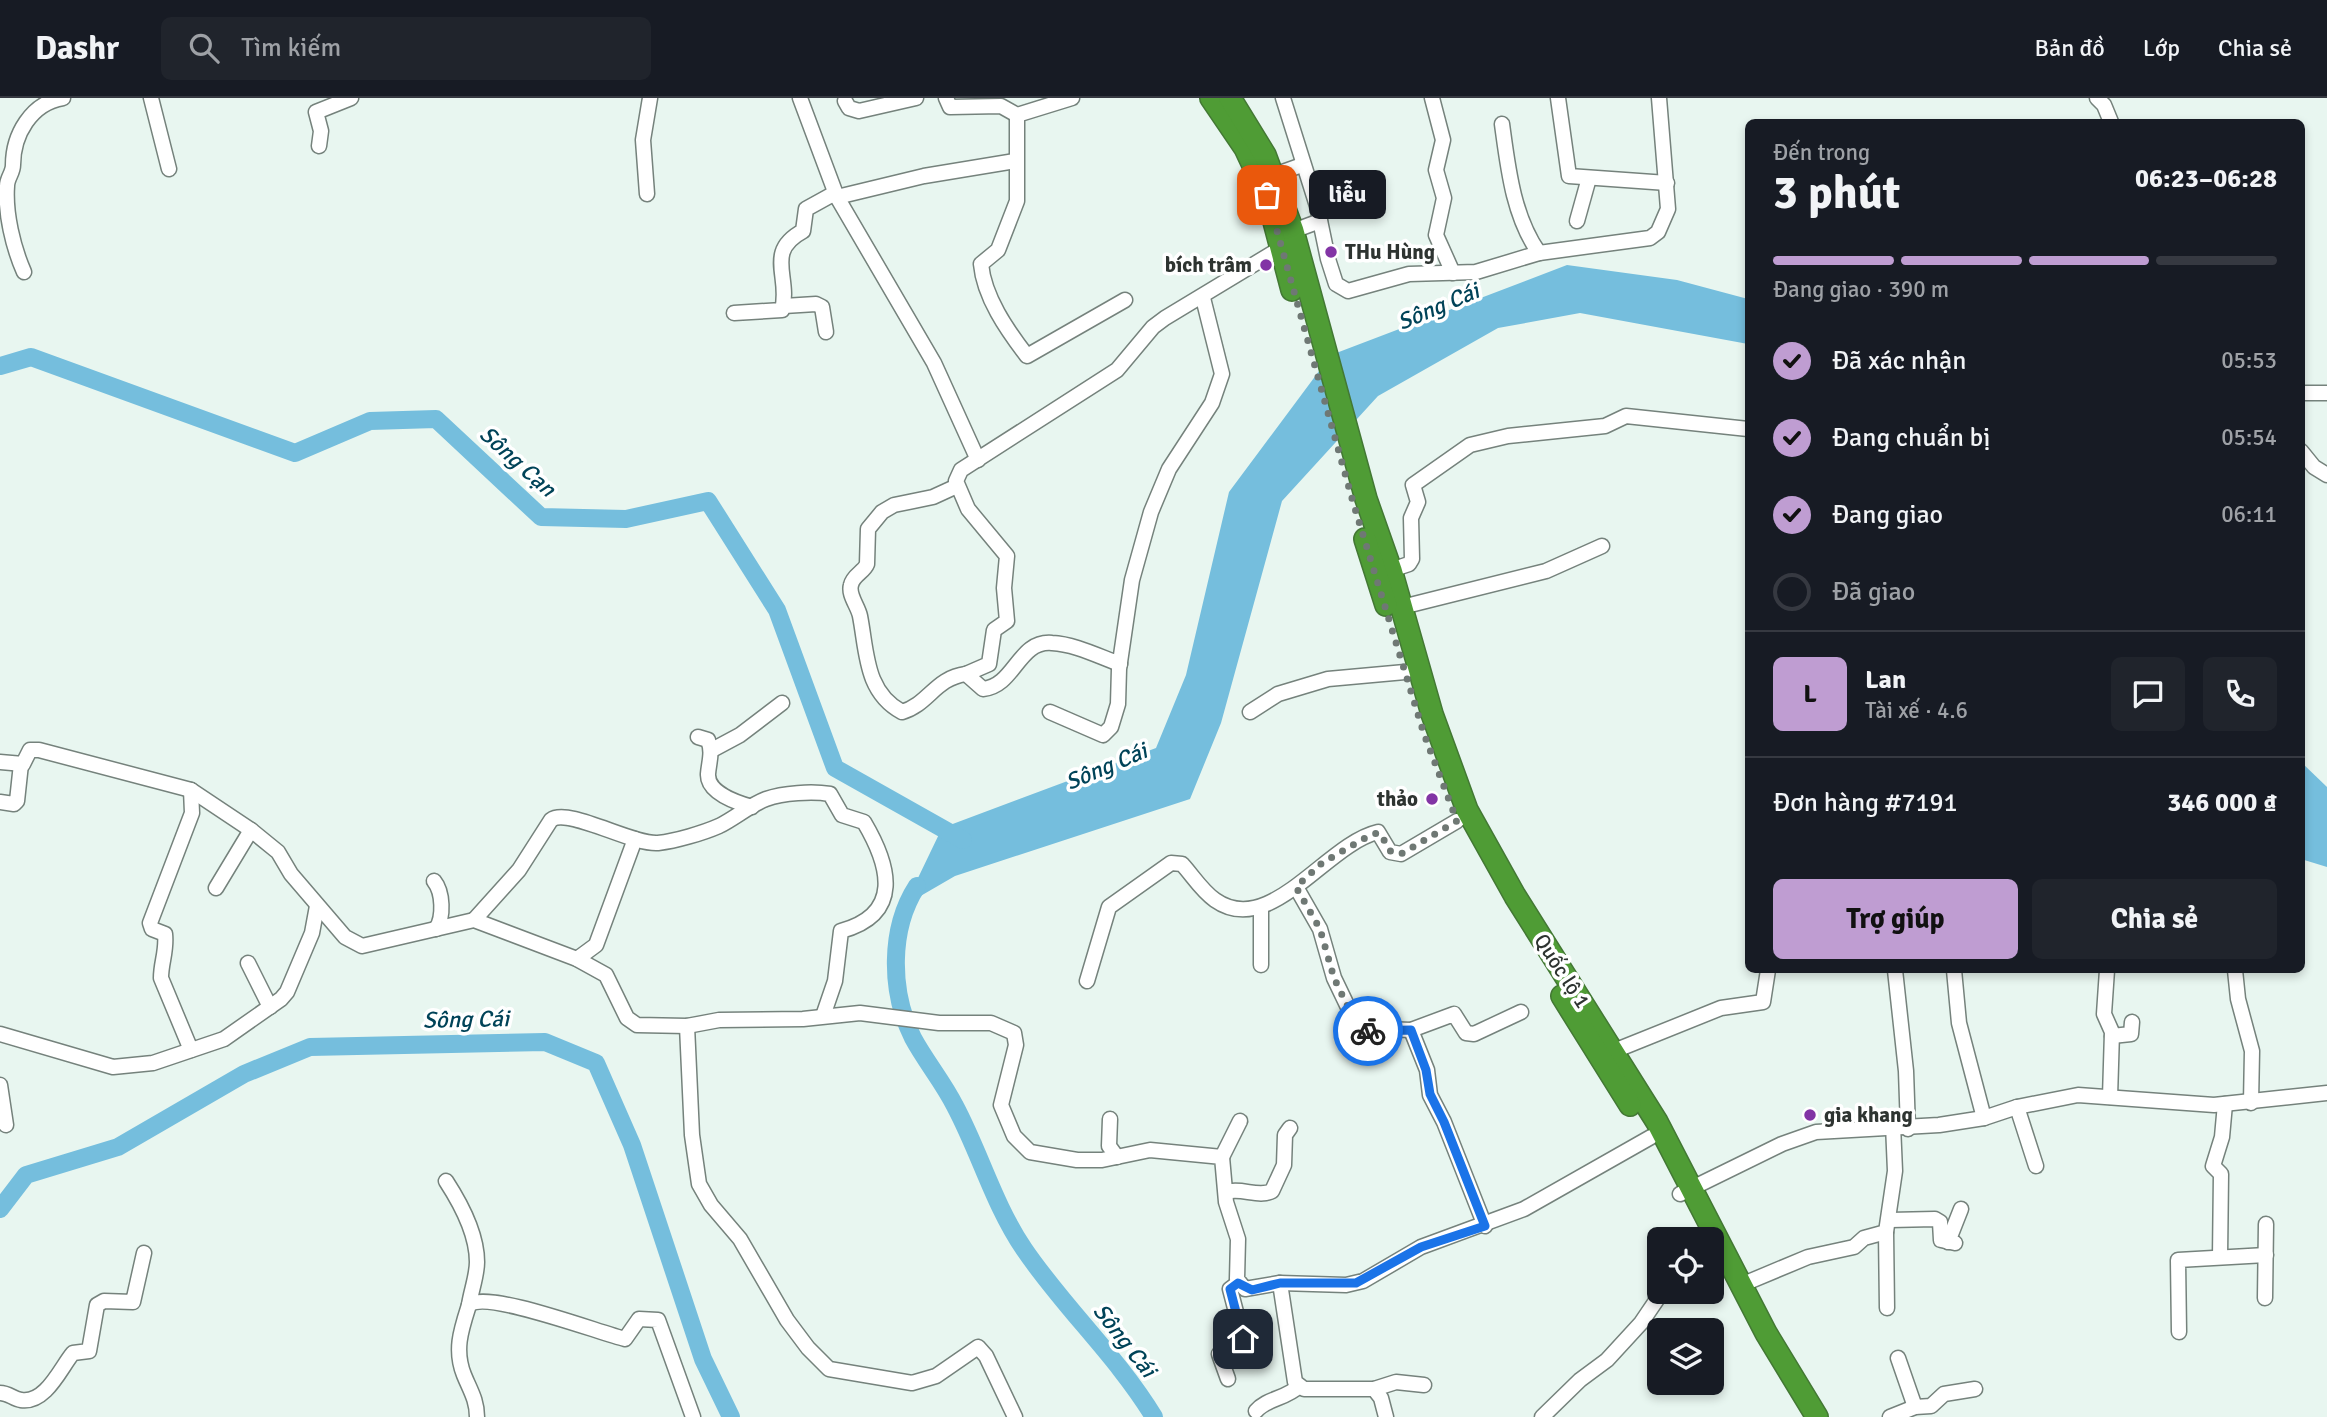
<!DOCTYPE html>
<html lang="vi">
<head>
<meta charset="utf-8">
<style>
  :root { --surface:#171b24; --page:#20242c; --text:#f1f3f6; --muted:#9ea1a6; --line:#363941; --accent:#bf9dd2 }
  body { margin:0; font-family:Signika,sans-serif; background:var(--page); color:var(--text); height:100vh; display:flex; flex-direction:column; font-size:26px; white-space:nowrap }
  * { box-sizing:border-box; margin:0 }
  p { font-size:23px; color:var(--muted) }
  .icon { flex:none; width:38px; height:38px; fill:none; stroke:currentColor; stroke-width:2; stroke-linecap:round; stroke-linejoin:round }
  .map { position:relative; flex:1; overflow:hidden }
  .side { position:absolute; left:1745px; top:21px; width:560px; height:854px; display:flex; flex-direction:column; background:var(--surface); border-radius:10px; box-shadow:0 4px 10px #0003 }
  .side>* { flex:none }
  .fabs { position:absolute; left:1647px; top:1129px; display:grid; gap:14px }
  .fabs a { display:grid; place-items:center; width:77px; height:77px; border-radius:10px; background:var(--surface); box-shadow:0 4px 10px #0003; font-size:35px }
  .pin { position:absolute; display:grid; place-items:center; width:60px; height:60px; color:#fff; margin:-30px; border-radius:14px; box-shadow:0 4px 10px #0006 }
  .courier { position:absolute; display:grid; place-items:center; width:70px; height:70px; margin:-35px; border:5px solid #1a73e8; border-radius:50%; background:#fff; color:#222; box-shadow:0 2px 9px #0007 }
  .bubble { position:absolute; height:49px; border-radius:10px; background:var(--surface); box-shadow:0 4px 10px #0003; font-size:23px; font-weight:800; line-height:49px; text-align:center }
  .overview em { font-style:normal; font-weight:800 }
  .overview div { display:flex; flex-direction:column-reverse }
  .overview { display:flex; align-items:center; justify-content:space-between; height:119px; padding:0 28px }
  h1 { font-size:46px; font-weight:800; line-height:52px }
  .bar { display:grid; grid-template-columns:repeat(4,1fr); gap:10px 7px; align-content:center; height:84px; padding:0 28px }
  .bar i { height:9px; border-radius:5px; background:var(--line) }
  .bar .on { background:var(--accent) }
  .bar p { grid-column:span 4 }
  .line { display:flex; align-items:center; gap:18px; padding:0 28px; border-top:2px solid var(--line) }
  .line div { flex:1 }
  .round { display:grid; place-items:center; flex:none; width:74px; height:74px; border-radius:10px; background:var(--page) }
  ol { padding:0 28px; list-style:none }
  li { display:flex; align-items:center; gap:21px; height:77px }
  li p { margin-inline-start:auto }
  li .icon { padding:7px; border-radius:50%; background:var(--accent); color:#111; stroke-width:4 }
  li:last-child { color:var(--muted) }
  li i { width:38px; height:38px; border:4px solid var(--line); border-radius:50% }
  .button { display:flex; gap:14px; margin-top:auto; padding:14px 28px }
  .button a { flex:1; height:80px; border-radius:10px; background:var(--accent); color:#111; font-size:28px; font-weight:800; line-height:80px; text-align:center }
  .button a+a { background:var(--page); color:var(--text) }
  header { display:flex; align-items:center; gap:42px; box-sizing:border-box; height:98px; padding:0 35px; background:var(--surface); border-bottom:2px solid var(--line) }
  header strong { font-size:33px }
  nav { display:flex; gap:38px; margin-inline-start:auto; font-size:24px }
  .search { width:490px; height:63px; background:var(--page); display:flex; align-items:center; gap:18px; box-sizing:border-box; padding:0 24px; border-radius:10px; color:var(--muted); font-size:26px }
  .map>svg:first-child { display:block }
  .water { fill:#75bedd }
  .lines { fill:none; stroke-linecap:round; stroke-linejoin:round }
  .river { stroke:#75bedd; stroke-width:18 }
  .minor-casing { stroke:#75827c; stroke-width:17 }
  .highway-casing { stroke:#437834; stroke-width:24 }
  .minor { stroke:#fff; stroke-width:14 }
  .highway { stroke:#4f9c35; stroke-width:21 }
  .done { stroke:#6f7874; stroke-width:7; stroke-dasharray:0 12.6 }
  .route { stroke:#1a73e8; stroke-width:9 }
  .poi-dot { fill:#8234a5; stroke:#fff; stroke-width:2.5 }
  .labels { text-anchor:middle; stroke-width:7; stroke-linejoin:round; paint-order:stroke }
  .poi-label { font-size:21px; font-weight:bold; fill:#2e3431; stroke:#fff; text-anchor:start }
  .street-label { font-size:21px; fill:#2e3431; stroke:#fff }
  .water-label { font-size:23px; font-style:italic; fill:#004358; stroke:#fff }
</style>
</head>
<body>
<header>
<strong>Dashr</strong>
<div class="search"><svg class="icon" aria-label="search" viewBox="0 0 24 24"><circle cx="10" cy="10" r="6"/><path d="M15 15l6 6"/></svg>Tìm kiếm</div>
<nav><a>Bản đồ</a><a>Lớp</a><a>Chia sẻ</a></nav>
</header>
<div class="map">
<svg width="2327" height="1319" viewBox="0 0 2327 1319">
  <rect width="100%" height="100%" fill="#e8f6f0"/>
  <g class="water">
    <path d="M 1567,167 L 1677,182 L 1748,201 L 1748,246 L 1580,215 L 1498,230 L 1378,298 L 1282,403 L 1221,625 L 1190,701 L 955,778 L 905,807 L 942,730 L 1156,650 L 1186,577 L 1229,394 L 1331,257 Z"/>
    <path d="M 2301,664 L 2327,689 L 2327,769 L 2301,761 Z"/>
  </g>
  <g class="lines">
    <g class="river">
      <path d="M 0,268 L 31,259 L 295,355 L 370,323 L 436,321 L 541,419 L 626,421 L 708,403 L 777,512 L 835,670 L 963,742"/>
      <path d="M 917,788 C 889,831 890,894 913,940 C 926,964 943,984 955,1008 C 980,1055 994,1107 1024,1151 C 1064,1210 1117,1258 1154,1319"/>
      <path d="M 0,1111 L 26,1077 L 118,1049 L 244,976 L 310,949 L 545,944 L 596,965 L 632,1047 L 703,1261 L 731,1319"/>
    </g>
    <defs>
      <g id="minor">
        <path d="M 151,0 L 169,71"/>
        <path d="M 800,0 L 837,99 L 934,265 L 978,362"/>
        <path d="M 946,0 L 950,9 L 1001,8 L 1017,17"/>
        <path d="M 1072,0 L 1017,17 L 1017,103 L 998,152 L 981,166 C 984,199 1007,232 1027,258 L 1125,202"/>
        <path d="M 1283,0 L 1317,108 L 1328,161 L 1336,186 L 1348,193 L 1409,176 L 1476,174 L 1539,155 L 1650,140 L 1658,134 L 1668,111 L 1659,0"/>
        <path d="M 1432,0 L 1443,42 L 1436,72 L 1444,100 L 1436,137 L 1453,175"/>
        <path d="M 1558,0 L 1569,78 L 1667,85"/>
        <path d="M 2097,0 L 2104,7 L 2111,24"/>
        <path d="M 845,3 L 849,10 L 859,13 L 916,0"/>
        <path d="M 1502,26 C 1508,70 1513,118 1539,155"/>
        <path d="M 319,48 L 321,33 L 316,14 L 351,0"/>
        <path d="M 1274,77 L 1302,67"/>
        <path d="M 647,96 L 643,42 L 650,0"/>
        <path d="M 837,99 L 924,78 L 1015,63"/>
        <path d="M 1577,123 L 1589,80"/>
        <path d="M 1293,133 L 1320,123"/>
        <path d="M 24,174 C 13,149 5,115 7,88 C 7,80 13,75 13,67 C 13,37 31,5 63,0"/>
        <path d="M 784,208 L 816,206 L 822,209 L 826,234"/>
        <path d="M 734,215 L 782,212 C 791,179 764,154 803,133 L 806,111 L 835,95"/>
        <path d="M 2301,295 L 2327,295"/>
        <path d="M 2301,353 L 2314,369 L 2327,377"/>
        <path d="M 957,388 L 933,399 L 894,407 L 882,414 L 868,431 L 867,466 C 864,474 853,477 851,487 C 848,497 858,508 860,518 C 867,554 865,594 902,614 C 929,606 935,580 966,576 L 983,591 C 1015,588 1018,542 1052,545 C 1075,546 1100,559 1120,566"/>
        <path d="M 1391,472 L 1409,466 L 1412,461 L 1411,420 L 1418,404 L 1413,387 L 1470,347 L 1508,338 L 1605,328 L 1626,318 L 1748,331"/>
        <path d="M 1402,509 L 1546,473 L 1602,448"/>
        <path d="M 966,576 L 989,566 L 994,532 L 1007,523 L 1004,490 L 1007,458 L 968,411 L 956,383 L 961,372 L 1117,272 L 1153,229 L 1165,220 L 1281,150"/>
        <path d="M 1050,614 L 1103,637 L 1111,629 L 1118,606 L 1119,571 L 1132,482 L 1151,414 L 1169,371 L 1212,305 L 1222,276 L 1203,200"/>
        <path d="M 1250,614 L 1278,596 L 1328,581 L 1405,574"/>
        <path d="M 698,639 L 708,642 C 713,655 709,663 708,676 C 707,695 738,705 752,709"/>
        <path d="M 712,652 L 740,637 L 782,605"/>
        <path d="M 0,664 L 23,666 L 30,652 L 39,652 L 191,692 L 251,732 L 278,754 L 291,776 L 345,839 L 362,848 L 474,822 L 577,861 L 606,877 L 627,920 L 637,927 L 687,928 L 719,922 L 803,921 L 860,915 L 939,925 L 991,925 L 1014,935 L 1016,947 L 1001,1007 L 1014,1038 L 1030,1054 L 1077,1062 L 1102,1062 L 1150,1052 L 1222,1059 L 1226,1104 L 1238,1141 L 1237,1181 L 1245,1191 L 1280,1185 L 1346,1187 L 1363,1183 L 1421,1149 L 1524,1111 L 1651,1039"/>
        <path d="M 191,692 L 192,715 L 150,825 L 152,831 L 165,836 C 167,853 161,864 161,880 L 191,952"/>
        <path d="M 0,704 L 14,706 L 17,703 L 21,666"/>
        <path d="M 434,783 C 443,794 444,819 436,831"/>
        <path d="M 1296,789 L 1320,831 L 1334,880 L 1358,930 L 1411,932 L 1454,916 L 1466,935 L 1474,936 L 1521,914"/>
        <path d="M 216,790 L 251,732"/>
        <path d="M 1261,810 L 1261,867"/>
        <path d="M 474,822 L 519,772 L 551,722 C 568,709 632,747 658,745 C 676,743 703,735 719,728 C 735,720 750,707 766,701 C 783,695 812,693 830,696 L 842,717 L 864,724 C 890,768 903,816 841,833 L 835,883 L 823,918"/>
        <path d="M 577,861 L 596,847 L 635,741"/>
        <path d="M 248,865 L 270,909"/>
        <path d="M 1895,872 L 1906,973 L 1908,1031"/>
        <path d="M 1954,872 L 1959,925 L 1984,1020"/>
        <path d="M 2107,872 L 2104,916 L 2112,934 L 2110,999"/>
        <path d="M 2235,872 L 2238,901 L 2252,953 L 2251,1005"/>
        <path d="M 1087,883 L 1109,809 L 1171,765 L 1182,766 C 1193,778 1201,792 1215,802 C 1270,841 1326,746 1378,734 L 1390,754 L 1401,756 L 1457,723"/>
        <path d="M 687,928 L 692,1037 L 699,1086 L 711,1107 L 740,1141 L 787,1222 L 808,1250 L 829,1271 L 912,1285 L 936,1278 L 978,1249 L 986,1258 L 1015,1319"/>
        <path d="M 1411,932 L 1427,972 L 1430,997 L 1444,1024 L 1485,1128"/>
        <path d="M 0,936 L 113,969 L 153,965 L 224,941 L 281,901 L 287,894 L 312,835 L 317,808"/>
        <path d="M 2112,938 L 2131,936 L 2132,924"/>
        <path d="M 1614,953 L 1721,910 L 1763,904 L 1768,872"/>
        <path d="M 0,987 L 6,1027"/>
        <path d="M 2017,1009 L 2036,1068"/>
        <path d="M 1110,1021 L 1109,1048 L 1117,1059"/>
        <path d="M 1222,1059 L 1240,1023"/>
        <path d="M 446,1083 C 461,1106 477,1136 477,1164 C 477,1178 471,1193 469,1207"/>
        <path d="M 1226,1094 C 1241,1089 1259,1100 1272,1093 L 1284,1067 L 1285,1037 L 1290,1030"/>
        <path d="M 1680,1096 L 1782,1046 L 1816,1034 L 1939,1027 L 1984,1020 L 2017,1009 L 2078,997 L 2214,1007 L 2327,995"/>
        <path d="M 1890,1122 L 1935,1121 L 1940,1124 L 1941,1142 L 1955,1145"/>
        <path d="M 1886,1134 L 1887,1210"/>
        <path d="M 1948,1144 L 1961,1111"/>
        <path d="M 2220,1159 L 2221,1076 L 2213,1068 L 2222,1039 L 2225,1006"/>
        <path d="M 1280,1185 L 1295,1284 L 1304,1291 L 1374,1291 L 1381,1300 L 1386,1319"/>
        <path d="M 1741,1187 L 1808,1159 L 1854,1149 L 1864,1140 L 1886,1134 L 1895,1073 L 1893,1027"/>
        <path d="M 2265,1200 L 2266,1126"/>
        <path d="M 2179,1234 L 2178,1162 L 2266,1157"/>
        <path d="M 1898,1260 L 1915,1309"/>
        <path d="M 1228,1281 L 1219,1256 L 1243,1241 L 1230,1191 L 1238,1185"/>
        <path d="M 1374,1291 L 1396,1284 L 1424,1287"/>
        <path d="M 0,1295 C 9,1295 13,1301 21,1302 C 46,1306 61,1269 73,1255 L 89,1253 L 97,1207 L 104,1203 L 133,1204 L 144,1155"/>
        <path d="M 1256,1313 C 1267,1300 1286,1301 1299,1288"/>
        <path d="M 477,1319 C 477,1302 470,1292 464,1277 C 454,1252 461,1232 469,1207 C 487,1192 597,1234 625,1241 L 639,1221 L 658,1222 L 693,1319"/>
        <path d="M 1542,1319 L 1580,1282 L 1607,1262 L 1641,1225 L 1662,1194"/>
        <path d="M 1890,1319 L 1915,1309 L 1931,1308 L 1944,1296 L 1975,1291"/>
      </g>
      <g id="highway">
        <path d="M 1211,0 L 1245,50 L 1267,97 L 1292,192"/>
        <path d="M 1230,0 L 1265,57 L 1293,133 L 1366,401 L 1391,472 L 1432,616 L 1467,712 L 1515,798 L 1657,1024 L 1766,1235 L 1817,1319"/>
        <path d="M 1365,441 L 1386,507"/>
        <path d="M 1562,898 L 1630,1007"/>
      </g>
    </defs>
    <use href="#minor" class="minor-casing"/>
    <use href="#highway" class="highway-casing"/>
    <use href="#minor" class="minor"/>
    <use href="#highway" class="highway"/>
  </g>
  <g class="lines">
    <path class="done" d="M 1267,97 L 1353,404 L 1424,636 L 1457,723 L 1401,756 L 1391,754 L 1380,735 L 1372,736 L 1322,765 L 1296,789 L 1320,831 L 1334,880 L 1358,930 L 1368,933"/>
    <path class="route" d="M 1243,1241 L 1230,1191 L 1238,1185 L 1252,1192 L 1280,1185 L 1356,1185 L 1421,1149 L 1485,1128 L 1444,1024 L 1430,996 L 1426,972 L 1411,932 L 1368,933"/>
  </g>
  <g class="poi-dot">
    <circle cx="1331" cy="154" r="7"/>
    <circle cx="1266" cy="167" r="7"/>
    <circle cx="1432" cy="701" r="7"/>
    <circle cx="1810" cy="1017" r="7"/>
  </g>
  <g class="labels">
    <g class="poi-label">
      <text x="1345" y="161">THu Hùng</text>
      <text x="1252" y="174" text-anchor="end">bích trâm</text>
      <text x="1418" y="708" text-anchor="end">thảo</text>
      <text x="1824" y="1024">gia khang</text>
    </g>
    <g class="street-label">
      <text transform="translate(1562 873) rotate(57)" y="7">Quốc lộ 1</text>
    </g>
    <g class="water-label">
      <text transform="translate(1438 208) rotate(-23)" y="8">Sông Cái</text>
      <text transform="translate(518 363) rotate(42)" y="8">Sông Cạn</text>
      <text transform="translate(1106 668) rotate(-23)" y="8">Sông Cái</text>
      <text transform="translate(466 921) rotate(-1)" y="8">Sông Cái</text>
      <text transform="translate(1125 1242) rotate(52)" y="8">Sông Cái</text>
    </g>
  </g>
</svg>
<div class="fabs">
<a><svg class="icon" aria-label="locate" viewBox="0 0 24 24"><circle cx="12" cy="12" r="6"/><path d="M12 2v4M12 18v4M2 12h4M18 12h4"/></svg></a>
<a><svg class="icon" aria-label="layers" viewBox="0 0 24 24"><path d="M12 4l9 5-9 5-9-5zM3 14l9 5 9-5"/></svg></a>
</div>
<div class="pin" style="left:1267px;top:97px;background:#ea580c"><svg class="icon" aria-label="bag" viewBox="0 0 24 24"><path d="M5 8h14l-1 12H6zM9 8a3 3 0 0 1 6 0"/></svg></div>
<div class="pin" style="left:1243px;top:1241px;background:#1f2937"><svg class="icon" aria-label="home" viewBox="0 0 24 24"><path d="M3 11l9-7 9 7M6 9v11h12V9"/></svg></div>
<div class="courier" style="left:1368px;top:933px"><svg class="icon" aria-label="bike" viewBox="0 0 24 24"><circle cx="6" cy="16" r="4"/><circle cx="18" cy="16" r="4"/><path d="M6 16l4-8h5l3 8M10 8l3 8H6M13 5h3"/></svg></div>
<div class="bubble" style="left:1309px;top:72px;width:77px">liễu</div>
<section class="side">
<div class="overview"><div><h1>3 phút</h1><p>Đến trong</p></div><em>06:23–06:28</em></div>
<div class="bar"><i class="on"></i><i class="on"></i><i class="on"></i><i></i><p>Đang giao · 390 m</p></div>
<ol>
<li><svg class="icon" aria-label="check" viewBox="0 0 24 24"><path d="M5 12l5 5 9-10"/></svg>Đã xác nhận<p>05:53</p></li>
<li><svg class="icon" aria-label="check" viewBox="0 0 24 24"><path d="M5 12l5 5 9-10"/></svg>Đang chuẩn bị<p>05:54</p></li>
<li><svg class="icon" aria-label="check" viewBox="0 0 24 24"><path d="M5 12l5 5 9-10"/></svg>Đang giao<p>06:11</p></li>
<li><i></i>Đã giao</li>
</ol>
<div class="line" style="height:126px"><b class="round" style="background:var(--accent);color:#111">L</b><div><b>Lan</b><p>Tài xế · 4.6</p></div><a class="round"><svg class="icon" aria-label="chat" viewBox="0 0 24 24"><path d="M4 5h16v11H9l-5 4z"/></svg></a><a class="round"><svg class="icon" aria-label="phone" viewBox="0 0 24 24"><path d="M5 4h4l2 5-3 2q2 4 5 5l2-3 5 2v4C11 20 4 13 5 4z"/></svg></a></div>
<div class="line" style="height:91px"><div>Đơn hàng #7191</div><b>346 000 ₫</b></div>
<div class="button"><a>Trợ giúp</a><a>Chia sẻ</a></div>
</section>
</div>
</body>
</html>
